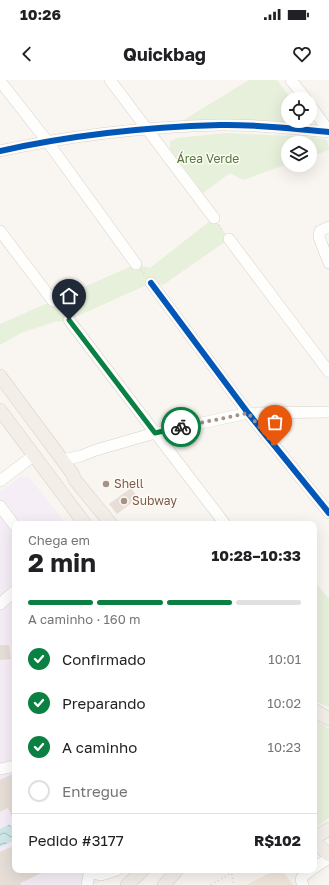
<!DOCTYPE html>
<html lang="pt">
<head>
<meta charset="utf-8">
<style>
  :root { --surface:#fff; --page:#f6f6f6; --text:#202124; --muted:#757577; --line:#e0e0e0; --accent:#0b8043 }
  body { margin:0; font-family:"Golos Text",sans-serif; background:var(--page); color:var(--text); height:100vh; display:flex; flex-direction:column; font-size:15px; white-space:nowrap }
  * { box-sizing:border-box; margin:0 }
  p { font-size:13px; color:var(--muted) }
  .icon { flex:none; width:22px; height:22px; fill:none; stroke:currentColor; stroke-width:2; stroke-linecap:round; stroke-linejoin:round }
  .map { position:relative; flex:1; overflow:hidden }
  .panel { position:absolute; left:12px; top:441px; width:305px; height:352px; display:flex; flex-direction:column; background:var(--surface); border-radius:8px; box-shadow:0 4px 16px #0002 }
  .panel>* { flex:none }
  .controls { position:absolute; left:281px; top:12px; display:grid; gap:8px }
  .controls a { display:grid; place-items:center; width:36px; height:36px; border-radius:50%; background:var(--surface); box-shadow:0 4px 16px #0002; font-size:20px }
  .pin { position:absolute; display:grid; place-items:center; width:34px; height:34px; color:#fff; margin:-41px -17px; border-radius:50% 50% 50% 0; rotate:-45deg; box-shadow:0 0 4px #0007 }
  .pin .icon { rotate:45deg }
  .courier { position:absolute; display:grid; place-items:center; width:40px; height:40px; margin:-20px; border:3px solid #0b8043; border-radius:50%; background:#fff; color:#222; box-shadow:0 1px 5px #0007 }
  .overview em { font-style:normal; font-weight:700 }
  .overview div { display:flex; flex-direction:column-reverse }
  .overview { display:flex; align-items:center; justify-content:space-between; height:68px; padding:0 16px }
  h1 { font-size:26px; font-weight:700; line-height:30px }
  .bar { display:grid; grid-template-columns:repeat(4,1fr); gap:6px 4px; align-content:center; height:48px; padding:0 16px }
  .bar i { height:5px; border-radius:3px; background:var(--line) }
  .bar .on { background:var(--accent) }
  .bar p { grid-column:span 4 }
  .line { display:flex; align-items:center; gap:10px; padding:0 16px; border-top:1px solid var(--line) }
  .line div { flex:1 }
  ol { padding:0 16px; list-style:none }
  li { display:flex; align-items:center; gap:12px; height:44px }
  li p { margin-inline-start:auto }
  li .icon { padding:4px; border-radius:50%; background:var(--accent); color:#fff; stroke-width:4 }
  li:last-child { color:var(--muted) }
  li i { width:22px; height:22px; border:2px solid var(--line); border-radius:50% }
  .status { display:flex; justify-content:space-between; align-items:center; height:28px; padding:0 20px; background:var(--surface); direction:ltr }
  .status svg { height:11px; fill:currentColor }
  header { display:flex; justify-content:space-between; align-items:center; height:52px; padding:0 16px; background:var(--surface); font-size:18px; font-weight:700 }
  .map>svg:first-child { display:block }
  .residential { fill:#f2e8de }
  .education { fill:#f6eef6 }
  .park { fill:#e7f0db }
  .water { fill:url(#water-waves) }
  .building { fill:#e6ded7 }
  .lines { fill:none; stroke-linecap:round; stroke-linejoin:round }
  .minor-casing { stroke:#d7d1cb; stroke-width:12 }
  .major-casing { stroke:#dad1cc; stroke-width:14 }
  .path { stroke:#dcd5d0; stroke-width:1.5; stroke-dasharray:1 3; stroke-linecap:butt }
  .minor { stroke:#fefefd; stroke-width:11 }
  .major { stroke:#f3eee8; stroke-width:13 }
  .cycleway-casing { stroke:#fffaf3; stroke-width:8 }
  .cycleway { stroke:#0057b8; stroke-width:6 }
  .done { stroke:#a69286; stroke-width:4; stroke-dasharray:0 7.2 }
  .route { stroke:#0b8043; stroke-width:5 }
  .poi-dot { fill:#a69286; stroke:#fffaf3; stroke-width:1.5 }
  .labels { text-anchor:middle; stroke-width:3; stroke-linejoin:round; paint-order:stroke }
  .park-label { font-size:12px; fill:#537a41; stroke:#fffaf3 }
  .poi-label { font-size:12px; fill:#7a5c4d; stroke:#fffaf3; text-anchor:start }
</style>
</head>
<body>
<div class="status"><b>10:26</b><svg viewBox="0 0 49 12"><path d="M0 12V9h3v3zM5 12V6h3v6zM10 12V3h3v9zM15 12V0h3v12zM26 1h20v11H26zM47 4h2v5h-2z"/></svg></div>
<header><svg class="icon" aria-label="back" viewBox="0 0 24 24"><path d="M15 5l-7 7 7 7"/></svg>Quickbag<svg class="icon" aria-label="heart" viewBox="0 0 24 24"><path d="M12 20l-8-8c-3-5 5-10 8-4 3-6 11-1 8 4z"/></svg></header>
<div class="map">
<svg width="329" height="805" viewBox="0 0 329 805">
  <defs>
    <pattern id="water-waves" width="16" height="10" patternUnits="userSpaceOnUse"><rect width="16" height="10" fill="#d0e8ea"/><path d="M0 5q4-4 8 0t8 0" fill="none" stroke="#aebfc0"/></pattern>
  </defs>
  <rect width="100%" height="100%" fill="#f9f5f0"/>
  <path class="residential" d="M 276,790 L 282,790 L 293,805 L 246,805 Z"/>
  <g class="education">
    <path d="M 21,396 L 29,397 L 66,444 L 15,444 L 15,502 L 0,516 L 0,412 Z"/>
    <path d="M 15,517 L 15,790 L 123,790 L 93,805 L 0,805 L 0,528 Z"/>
  </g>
  <g class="park">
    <path d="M 249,0 L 277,0 L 291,19 L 288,19 L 288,41 L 299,41 L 292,49 L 177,44 Z"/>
    <path d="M 225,53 L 314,57 L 327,60 L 329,70 L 310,77 L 310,63 L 288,63 L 288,84 L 243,100 L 230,93 L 203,113 L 170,69 L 170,61 L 177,58 Z"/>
    <path d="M 214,138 L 229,159 L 163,205 L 151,203 L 69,240 L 54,242 L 21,253 L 0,265 L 0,244 L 136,184 L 150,188 Z"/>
    <path d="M 314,501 L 329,519 L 329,627 L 314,621 Z"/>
    <path d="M 314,638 L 329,649 L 329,738 L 314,749 Z"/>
  </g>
  <path class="water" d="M 10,744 L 15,756 L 15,760 L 0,767 L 0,749 Z"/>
  <g class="building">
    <path d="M 131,408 L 138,418 L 117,434 L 109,424 Z"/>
    <path d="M 0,565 L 9,565 L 11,579 L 0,580 Z"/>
    <path d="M 15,693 L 15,743 L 8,728 L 0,732 L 0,700 Z"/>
    <path d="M 15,765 L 15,790 L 48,790 L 20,803 L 21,805 L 0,805 L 0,772 Z"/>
  </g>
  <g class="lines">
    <defs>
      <g id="minor">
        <path d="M 110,0 L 214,138"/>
        <path d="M 291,0 L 306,19"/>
        <path d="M 0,1 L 47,61 L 136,184"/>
        <path d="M 310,25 L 329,51"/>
        <path d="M 0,71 C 72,55 146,47 220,45 C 256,44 293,49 329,52"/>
        <path d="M 329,147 L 320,151 L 319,157 L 329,183"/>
        <path d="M 0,151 L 53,221"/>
        <path d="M 229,159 L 329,292"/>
        <path d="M 151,203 L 248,333 L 329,433"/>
        <path d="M 69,240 L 225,444"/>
        <path d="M 62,380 L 81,376 L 96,370 L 155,353 L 248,333 L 329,332"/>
        <path d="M 0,401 L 33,376"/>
        <path d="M 0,426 L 15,446"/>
        <path d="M 0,524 L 15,511"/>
        <path d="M 0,689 L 15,686"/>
        <path d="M 314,788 L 329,778"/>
        <path d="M 89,792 L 101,795 L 117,790"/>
        <path d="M 87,805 L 90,790"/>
        <path d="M 303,805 L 301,800 L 302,797 L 311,790"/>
      </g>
      <g id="major">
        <path d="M 0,296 L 72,393 L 75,400 L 111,444"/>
        <path d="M 0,330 L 85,444"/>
        <path d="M 314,630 L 329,639"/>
        <path d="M 314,758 L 329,749"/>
        <path d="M 314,761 L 329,775"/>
        <path d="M 127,805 L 143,790"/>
        <path d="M 164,805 L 177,790"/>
      </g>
    </defs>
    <use href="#minor" class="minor-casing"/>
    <use href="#major" class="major-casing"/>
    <g class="path">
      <path d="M 219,145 L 223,151"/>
      <path d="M 141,190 L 146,197"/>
      <path d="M 59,228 L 64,234"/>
      <path d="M 231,790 L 234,805"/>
      <path d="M 211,805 L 236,790"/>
    </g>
    <use href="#minor" class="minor"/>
    <use href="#major" class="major"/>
    <defs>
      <g id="cycleway">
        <path d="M 0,71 C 72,55 146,47 220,45 C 256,44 293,49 329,52"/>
        <path d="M 151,203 L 248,333 L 329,433"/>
      </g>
    </defs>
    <use href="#cycleway" class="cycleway-casing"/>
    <use href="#cycleway" class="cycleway"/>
  </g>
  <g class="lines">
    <path class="done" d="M 181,347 L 248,333 L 275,366"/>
    <path class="route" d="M 69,240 L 155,353 L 181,347"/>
  </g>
  <g class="poi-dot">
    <circle cx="106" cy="404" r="4"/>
    <circle cx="124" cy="421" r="4"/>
  </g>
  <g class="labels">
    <g class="park-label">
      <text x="208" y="83">Área Verde</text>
    </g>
    <g class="poi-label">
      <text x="114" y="408">Shell</text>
      <text x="132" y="425">Subway</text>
    </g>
  </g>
</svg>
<div class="controls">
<a><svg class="icon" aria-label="locate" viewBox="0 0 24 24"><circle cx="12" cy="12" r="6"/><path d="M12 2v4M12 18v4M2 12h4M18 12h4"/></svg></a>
<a><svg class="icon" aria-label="layers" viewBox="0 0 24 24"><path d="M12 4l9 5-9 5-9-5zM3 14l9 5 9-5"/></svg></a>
</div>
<div class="pin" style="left:275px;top:366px;background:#ea580c"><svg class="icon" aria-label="bag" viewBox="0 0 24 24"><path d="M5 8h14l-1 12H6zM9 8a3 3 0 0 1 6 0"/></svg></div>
<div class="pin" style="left:69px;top:240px;background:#1f2937"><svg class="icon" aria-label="home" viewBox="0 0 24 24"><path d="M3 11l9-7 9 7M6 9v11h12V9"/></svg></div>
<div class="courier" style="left:181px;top:347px"><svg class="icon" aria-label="bike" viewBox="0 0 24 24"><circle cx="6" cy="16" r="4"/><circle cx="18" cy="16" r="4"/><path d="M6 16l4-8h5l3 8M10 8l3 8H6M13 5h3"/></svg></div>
<section class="panel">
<div class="overview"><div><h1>2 min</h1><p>Chega em</p></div><em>10:28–10:33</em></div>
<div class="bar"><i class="on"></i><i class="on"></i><i class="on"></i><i></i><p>A caminho · 160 m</p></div>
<ol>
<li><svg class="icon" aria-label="check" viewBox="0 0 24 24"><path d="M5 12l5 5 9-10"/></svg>Confirmado<p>10:01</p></li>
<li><svg class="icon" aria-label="check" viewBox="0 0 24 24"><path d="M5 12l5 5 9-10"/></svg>Preparando<p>10:02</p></li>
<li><svg class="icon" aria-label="check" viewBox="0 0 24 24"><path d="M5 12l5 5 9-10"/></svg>A caminho<p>10:23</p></li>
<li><i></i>Entregue</li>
</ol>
<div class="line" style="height:52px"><div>Pedido #3177</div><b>R$102</b></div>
</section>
</div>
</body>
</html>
